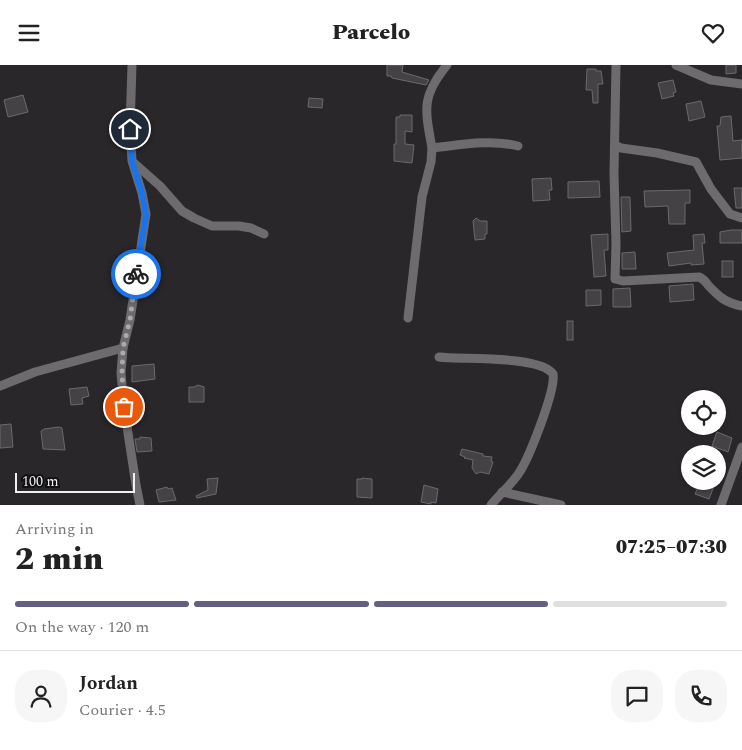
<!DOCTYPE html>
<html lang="en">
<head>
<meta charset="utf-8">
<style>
  :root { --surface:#fff; --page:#f6f6f6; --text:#222; --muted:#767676; --line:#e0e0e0; --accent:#656082 }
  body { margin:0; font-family:Spectral,serif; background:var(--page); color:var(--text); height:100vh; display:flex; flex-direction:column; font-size:19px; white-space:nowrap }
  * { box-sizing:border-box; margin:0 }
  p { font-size:16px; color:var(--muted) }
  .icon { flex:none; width:28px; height:28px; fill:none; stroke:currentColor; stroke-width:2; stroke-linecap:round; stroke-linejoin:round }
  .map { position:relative; height:440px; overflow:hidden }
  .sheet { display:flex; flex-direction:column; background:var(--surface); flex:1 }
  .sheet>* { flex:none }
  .fabs { position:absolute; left:681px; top:325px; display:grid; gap:10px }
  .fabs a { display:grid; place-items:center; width:45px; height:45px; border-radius:50%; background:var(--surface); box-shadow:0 1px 4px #0004; font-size:25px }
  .scale { position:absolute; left:15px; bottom:12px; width:120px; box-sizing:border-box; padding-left:5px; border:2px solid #f0eff1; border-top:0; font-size:14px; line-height:18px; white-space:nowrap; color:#f0eff1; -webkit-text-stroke:4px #111012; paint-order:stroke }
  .pin { position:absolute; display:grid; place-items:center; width:42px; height:42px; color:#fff; margin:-21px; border:2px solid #fff; border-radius:50%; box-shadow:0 1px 5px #0007 }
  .courier { position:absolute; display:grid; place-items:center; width:50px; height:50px; margin:-25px; border:4px solid #1a73e8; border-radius:50%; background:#fff; color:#222; box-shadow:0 1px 6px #0007 }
  .summary em { font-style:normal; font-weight:800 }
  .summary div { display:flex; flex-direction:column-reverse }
  .summary { display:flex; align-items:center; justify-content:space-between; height:85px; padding:0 15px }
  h1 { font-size:32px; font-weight:800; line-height:38px }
  .bar { display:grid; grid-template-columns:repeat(4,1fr); gap:8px 5px; align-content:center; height:60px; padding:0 15px }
  .bar i { height:6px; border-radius:4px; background:var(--line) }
  .bar .current { background:var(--accent) }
  .bar p { grid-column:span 4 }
  .line { display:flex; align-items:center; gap:12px; padding:0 15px; border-top:1px solid var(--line) }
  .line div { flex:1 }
  .round { display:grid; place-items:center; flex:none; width:52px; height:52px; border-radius:20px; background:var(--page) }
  header { display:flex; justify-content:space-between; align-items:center; height:65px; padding:0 15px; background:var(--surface); font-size:22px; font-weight:800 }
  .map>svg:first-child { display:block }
  .building { fill:#454246; stroke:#6c696d }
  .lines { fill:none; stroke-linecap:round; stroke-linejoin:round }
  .minor { stroke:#6e6b6f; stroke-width:9 }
  .done { stroke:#aaa9ab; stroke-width:5; stroke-dasharray:0 9 }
  .route { stroke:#1a73e8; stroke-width:6 }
</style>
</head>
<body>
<header><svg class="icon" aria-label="menu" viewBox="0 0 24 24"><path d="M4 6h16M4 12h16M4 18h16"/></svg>Parcelo<svg class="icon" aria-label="heart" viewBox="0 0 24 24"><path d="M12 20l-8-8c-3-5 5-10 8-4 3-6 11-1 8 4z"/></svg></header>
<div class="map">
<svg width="742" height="440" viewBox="0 0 742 440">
  <rect width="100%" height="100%" fill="#29272a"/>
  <g class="building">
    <path d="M 387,0 L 403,0 L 402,7 L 429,15 L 426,20 L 392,13 L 391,11 L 387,11 Z"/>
    <path d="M 726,0 L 736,0 L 736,8 L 726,9 Z"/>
    <path d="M 587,4 L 596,4 L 596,6 L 601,6 L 603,19 L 598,19 L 598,38 L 593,38 L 592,25 L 586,25 Z"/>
    <path d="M 673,15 L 676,27 L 673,28 L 674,31 L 662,34 L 658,18 Z"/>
    <path d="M 23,30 L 28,47 L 8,52 L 4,35 Z"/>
    <path d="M 309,33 L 323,34 L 322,43 L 308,42 Z"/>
    <path d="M 701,36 L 705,52 L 689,56 L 686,39 Z"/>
    <path d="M 400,50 L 412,50 L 412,67 L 405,66 L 405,79 L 414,80 L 412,98 L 394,96 L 394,79 L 396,79 L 396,52 L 400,52 Z"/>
    <path d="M 731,51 L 733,76 L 742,75 L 742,93 L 720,95 L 717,61 L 720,61 L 721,52 Z"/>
    <path d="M 551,113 L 552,125 L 549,125 L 550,135 L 533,136 L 532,114 Z"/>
    <path d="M 599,116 L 600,132 L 568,133 L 568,117 Z"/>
    <path d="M 734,123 L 742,123 L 742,143 L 736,143 Z"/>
    <path d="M 690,125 L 690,138 L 685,138 L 685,159 L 669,159 L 668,141 L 645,142 L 644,126 Z"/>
    <path d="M 621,132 L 630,132 L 631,166 L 622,167 Z"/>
    <path d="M 476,153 L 480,156 L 487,156 L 487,169 L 485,169 L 485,174 L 475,175 L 473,156 Z"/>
    <path d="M 731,165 L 742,165 L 742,178 L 720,178 L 720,167 Z"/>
    <path d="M 608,169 L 608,185 L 604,185 L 606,211 L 594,212 L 591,170 Z"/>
    <path d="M 704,169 L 705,178 L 702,178 L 704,199 L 691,200 L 691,198 L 669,201 L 667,188 L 694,185 L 693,170 Z"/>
    <path d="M 635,187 L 636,204 L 622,204 L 622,188 Z"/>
    <rect x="722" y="196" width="11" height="16"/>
    <path d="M 693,219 L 694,235 L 670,237 L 669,221 Z"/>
    <path d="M 630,223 L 631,242 L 613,242 L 613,224 Z"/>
    <path d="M 586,225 L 601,225 L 601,240 L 586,241 Z"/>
    <rect x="567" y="256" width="6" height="19"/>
    <path d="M 154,299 L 155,314 L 132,317 L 132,301 Z"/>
    <path d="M 198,320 L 204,322 L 204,337 L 189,337 L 189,322 L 194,322 Z"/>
    <path d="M 87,322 L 89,331 L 82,333 L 83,339 L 71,340 L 69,324 Z"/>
    <path d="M 11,359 L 13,382 L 0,383 L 0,360 Z"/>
    <path d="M 59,362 L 62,363 L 65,385 L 43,384 L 41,366 L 44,364 Z"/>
    <path d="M 717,367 L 732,373 L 728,387 L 712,381 Z"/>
    <path d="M 140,372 L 151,373 L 152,386 L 137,387 L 135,374 L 140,374 Z"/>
    <path d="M 462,384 L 483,389 L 483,391 L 492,392 L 491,396 L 493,397 L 489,409 L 480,407 L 476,409 L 472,403 L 473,395 L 464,393 L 465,392 L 460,390 Z"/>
    <path d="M 218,413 L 216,429 L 197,433 L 196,431 L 208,425 L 207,414 Z"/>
    <path d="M 362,413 L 372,414 L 372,433 L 357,432 L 357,414 L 362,414 Z"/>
    <path d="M 701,416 L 716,416 L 709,434 L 695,429 Z"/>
    <path d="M 424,420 L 438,424 L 436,438 L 431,437 L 431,439 L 421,437 Z"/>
    <path d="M 167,422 L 168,424 L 172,423 L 176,435 L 159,437 L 156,425 Z"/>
  </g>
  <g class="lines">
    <g class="minor">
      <path d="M 132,0 L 130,64 L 132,96 L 142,128 L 146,149 L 130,255 L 123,283 L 121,308 L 124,342 L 136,420 L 140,440"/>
      <path d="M 447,0 C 421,32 425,44 432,83 C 460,80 490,74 518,81"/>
      <path d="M 616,0 L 614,109 L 616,179 L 615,214 L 623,216 L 699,212 C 704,214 705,216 708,220 C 719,232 726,238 742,241"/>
      <path d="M 676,0 L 711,15 L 742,19"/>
      <path d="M 615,80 L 621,83 L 657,88 L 696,97 L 711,124 L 730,149 L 742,153"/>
      <path d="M 134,98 L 160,121 L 182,146 L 194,153 L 212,161 L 239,161 L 251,163 L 264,169"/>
      <path d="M 408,253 L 422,132 L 431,97 L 432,83"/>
      <path d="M 439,292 C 462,295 540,290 553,309 C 556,325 529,393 519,408 C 511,420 500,429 491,440"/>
      <path d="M 0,321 L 35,307 L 123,283"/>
      <path d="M 502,427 L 561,440"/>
      <path d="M 721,440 L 742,382"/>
    </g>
  </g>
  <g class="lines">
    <path class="done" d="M 124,342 L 122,308 L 123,283 L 130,255 L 136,209"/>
    <path class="route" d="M 130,64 L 132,96 L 142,128 L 146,150 L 136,209"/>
  </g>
</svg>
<div class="fabs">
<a><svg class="icon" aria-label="locate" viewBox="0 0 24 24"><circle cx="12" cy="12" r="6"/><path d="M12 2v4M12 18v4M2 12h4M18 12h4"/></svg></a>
<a><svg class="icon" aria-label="layers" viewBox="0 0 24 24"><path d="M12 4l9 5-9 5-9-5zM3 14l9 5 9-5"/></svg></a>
</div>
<div class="scale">100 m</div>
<div class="pin" style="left:124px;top:342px;background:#ea580c"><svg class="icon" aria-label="bag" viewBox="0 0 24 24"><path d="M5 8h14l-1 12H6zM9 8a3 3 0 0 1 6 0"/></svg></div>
<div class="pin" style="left:130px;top:64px;background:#1f2937"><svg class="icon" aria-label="home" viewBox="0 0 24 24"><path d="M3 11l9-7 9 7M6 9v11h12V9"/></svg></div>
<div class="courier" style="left:136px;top:209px"><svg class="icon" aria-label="bike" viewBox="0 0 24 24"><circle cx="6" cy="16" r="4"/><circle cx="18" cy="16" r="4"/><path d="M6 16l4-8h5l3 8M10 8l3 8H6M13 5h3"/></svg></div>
</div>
<section class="sheet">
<div class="summary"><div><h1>2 min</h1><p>Arriving in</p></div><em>07:25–07:30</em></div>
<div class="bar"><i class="current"></i><i class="current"></i><i class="current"></i><i></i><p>On the way · 120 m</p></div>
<div class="line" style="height:90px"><a class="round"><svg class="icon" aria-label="person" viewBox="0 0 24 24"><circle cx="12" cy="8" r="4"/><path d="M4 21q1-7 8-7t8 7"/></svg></a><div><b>Jordan</b><p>Courier · 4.5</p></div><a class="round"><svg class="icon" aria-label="chat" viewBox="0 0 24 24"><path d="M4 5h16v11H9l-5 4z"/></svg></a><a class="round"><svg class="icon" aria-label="phone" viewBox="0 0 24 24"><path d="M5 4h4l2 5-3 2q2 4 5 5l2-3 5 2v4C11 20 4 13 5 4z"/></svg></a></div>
</section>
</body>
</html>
